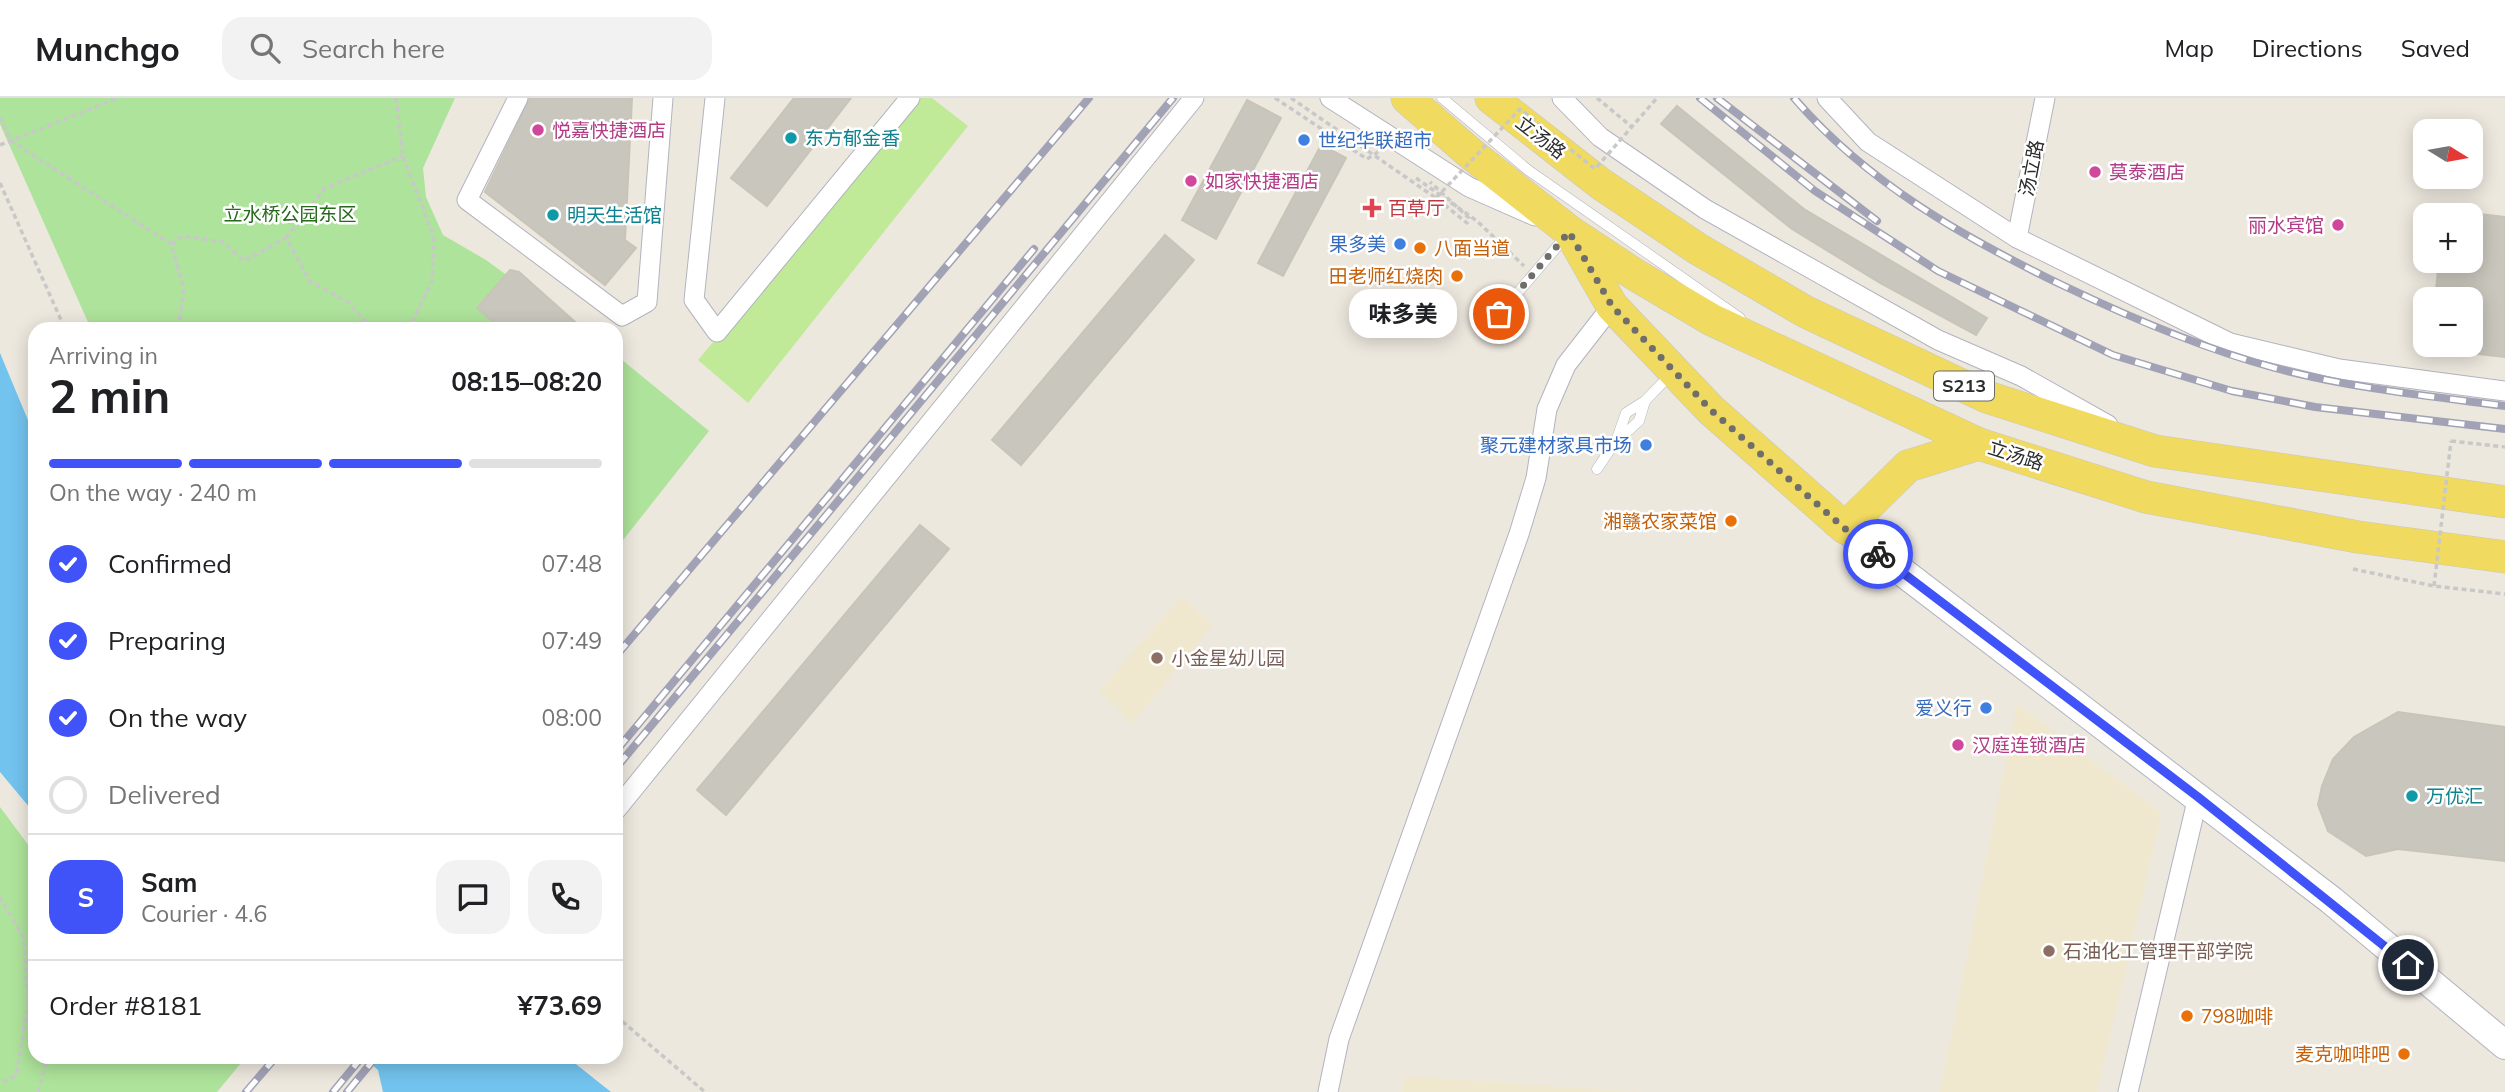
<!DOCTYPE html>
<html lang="en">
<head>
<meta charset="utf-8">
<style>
  :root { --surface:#fff; --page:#f2f2f2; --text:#202124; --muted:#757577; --line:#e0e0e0; --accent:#4053f9 }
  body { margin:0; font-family:Mulish,"Noto Sans SC",sans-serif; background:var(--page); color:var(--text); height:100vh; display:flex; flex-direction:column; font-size:26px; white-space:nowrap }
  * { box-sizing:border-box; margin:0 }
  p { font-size:23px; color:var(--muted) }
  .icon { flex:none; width:38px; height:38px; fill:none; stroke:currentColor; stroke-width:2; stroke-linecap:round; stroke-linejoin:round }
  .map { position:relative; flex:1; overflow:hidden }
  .drawer { position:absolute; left:28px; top:224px; width:595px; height:742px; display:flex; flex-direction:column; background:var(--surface); border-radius:21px; box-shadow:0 4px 18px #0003 }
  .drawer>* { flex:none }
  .needle { width:46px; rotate:101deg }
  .fabs { position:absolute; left:2413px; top:21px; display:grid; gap:14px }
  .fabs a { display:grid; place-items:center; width:70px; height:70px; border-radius:14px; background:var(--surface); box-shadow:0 4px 18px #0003; font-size:35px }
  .pin { position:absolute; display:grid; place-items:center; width:60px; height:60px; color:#fff; margin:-30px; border:4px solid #fff; border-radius:50%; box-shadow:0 2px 7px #0007 }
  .courier { position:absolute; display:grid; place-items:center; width:70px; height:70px; margin:-35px; border:5px solid #4053f9; border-radius:50%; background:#fff; color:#222; box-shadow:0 2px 9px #0007 }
  .bubble { position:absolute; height:49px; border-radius:21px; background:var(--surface); box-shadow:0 4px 18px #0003; font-size:23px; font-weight:700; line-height:49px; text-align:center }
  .head em { font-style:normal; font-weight:700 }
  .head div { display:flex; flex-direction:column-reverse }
  .head { display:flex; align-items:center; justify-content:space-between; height:119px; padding:0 21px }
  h1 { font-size:46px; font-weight:700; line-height:52px }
  .bar { display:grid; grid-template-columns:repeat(4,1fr); gap:10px 7px; align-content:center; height:84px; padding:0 21px }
  .bar i { height:9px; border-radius:5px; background:var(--line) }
  .bar .active { background:var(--accent) }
  .bar p { grid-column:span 4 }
  .line { display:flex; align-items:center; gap:18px; padding:0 21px; border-top:2px solid var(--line) }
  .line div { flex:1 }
  .round { display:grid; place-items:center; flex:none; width:74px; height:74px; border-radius:21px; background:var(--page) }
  ol { padding:0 21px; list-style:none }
  li { display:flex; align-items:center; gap:21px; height:77px }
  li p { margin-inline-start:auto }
  li .icon { padding:7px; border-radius:50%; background:var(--accent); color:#fff; stroke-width:4 }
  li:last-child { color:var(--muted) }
  li i { width:38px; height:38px; border:4px solid var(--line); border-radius:50% }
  header { display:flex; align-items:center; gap:42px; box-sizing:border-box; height:98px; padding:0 35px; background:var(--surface); border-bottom:2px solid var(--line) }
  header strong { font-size:33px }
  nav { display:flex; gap:38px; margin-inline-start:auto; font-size:24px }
  .search { width:490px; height:63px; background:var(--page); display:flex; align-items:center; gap:18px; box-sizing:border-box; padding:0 24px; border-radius:21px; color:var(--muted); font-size:26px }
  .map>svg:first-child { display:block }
  .education { fill:#efe7ce }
  .green { fill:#aee39b }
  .pitch { fill:#c0ea97 }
  .water { fill:#72c3ee }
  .building { fill:#c9c6bd; stroke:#c9c4b8; stroke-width:2 }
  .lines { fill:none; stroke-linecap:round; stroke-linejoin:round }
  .lane-casing { stroke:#b2b3bf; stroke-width:11 }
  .street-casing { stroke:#b2b3bf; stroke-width:21 }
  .secondary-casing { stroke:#b2b3bf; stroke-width:30 }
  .primary-casing { stroke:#c8c8c8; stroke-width:33 }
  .path { stroke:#c8c8c8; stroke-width:3.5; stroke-dasharray:5 3.5; stroke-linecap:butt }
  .lane { stroke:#fff; stroke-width:10 }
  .street { stroke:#fff; stroke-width:19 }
  .secondary { stroke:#fff; stroke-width:28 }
  .primary { stroke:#f0da60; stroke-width:32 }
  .rail-casing { stroke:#a1a2b6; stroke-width:8 }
  .rail { stroke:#fff; stroke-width:5; stroke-dasharray:16; stroke-linecap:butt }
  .path-bridge { stroke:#c8c8c8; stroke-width:3.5; stroke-dasharray:5 3.5; stroke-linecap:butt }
  .done { stroke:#706e6a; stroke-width:7; stroke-dasharray:0 12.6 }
  .route { stroke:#4053f9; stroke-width:9 }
  .hotel-dot { fill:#d1479c; stroke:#fff; stroke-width:2.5 }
  .culture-dot { fill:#0f9aa8; stroke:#fff; stroke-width:2.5 }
  .shop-dot { fill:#3f7fe0; stroke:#fff; stroke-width:2.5 }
  .health-dot { fill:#e0444e; stroke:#fff; stroke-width:2.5 }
  .food-dot { fill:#e8710a; stroke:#fff; stroke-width:2.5 }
  .education-dot { fill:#8d6e63; stroke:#fff; stroke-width:2.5 }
  .labels { text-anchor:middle; stroke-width:5; stroke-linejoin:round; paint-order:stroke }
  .shield { fill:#fff; stroke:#6b6b6b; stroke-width:2 }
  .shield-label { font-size:18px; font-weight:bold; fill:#2c2c2c }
  .hotel-label { font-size:19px; fill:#b23c85; stroke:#fff; text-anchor:start }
  .street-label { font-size:19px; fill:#2c2c2c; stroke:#fff }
  .culture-label { font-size:19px; fill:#0d838f; stroke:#fff; text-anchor:start }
  .shop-label { font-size:19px; fill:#366cbe; stroke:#fff; text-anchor:end }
  .health-label { font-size:19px; fill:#be3a42; stroke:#fff; text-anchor:start }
  .park-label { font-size:19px; fill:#25691b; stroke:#fff }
  .food-label { font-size:19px; fill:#c56008; stroke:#fff; text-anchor:end }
  .education-label { font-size:19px; fill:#785e54; stroke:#fff; text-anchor:start }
</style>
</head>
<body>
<header>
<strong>Munchgo</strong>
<div class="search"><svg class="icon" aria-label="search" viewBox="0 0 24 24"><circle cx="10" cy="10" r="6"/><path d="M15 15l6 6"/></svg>Search here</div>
<nav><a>Map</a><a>Directions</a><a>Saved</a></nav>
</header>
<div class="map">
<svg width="2505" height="994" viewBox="0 0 2505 994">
  <rect width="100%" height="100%" fill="#ede8de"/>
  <g class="education">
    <path d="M 1181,499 L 1213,527 L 1132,626 L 1099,593 Z"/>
    <path d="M 2017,606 L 2162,715 L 2097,994 L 1940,994 Z"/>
    <path d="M 1405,978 L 1639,994 L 1402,994 Z"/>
  </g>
  <g class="green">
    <path d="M 0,0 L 455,0 L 423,70 L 426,99 L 443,137 L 486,162 L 581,231 L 91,231 L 0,26 Z"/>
    <path d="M 616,257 L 709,333 L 616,451 Z"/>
    <path d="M 0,709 L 35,756 L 35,959 L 246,959 L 217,994 L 0,994 Z"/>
  </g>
  <path class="pitch" d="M 920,0 L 932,0 L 968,28 L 748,305 L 698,262 Z"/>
  <g class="water">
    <path d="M 0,255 L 35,339 L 35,716 L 0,674 Z"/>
    <path d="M 363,959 L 567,959 L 611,994 L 383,994 L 378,972 Z"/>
  </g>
  <g class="building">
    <path d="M 530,0 L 632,0 L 625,142 L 636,150 L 605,187 L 485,94 Z"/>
    <path d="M 794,0 L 851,0 L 767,108 L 731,80 Z"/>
    <path d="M 1247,2 L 1281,20 L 1216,141 L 1182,122 Z"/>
    <path d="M 1677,8 L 1804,111 L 1987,220 L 1976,237 L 1880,185 L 1792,131 L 1661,26 Z"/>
    <path d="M 1321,47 L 1346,60 L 1283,178 L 1258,165 Z"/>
    <path d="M 2471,115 L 2505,119 L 2505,259 L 2471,255 L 2471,201 L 2435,201 L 2439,163 L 2471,163 Z"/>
    <path d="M 1165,137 L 1194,162 L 1021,367 L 992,342 Z"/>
    <path d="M 510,172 L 519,174 L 583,231 L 502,231 L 477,210 Z"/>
    <path d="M 920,427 L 949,451 L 726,717 L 697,692 Z"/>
    <path d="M 2398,614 L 2505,629 L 2505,763 L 2398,751 L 2366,758 L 2328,733 L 2318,707 L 2322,688 L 2333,661 L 2354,639 Z"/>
  </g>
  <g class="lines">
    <defs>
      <g id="lane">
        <path d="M 1442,0 L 1528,72 L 1740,220"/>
        <path d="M 1485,233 L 1567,137"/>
        <path d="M 1619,341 L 1639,323 L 1645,303"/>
        <path d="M 1597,371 L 1616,343 L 1626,315 L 1645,303 L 1671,276"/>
      </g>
      <g id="street">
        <path d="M 518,0 L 467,102 L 622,218 L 647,204 L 663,0"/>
        <path d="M 715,0 L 694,202 L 717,234 L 910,0"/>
        <path d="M 1330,0 L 1469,89 L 1535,118"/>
        <path d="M 1562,0 L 1600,39 L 1705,111 L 1938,242 L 2021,278 L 2108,327"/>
        <path d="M 1827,0 L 1868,44 L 2017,140 L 2230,245 L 2339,271 L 2505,293"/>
        <path d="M 2017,140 L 2045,0"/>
        <path d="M 616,712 L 1194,0"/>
        <path d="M 1328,994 L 1339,941 L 1519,436 L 1536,380 L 1547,311 L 1566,267 L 1612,208"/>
        <path d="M 2128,994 L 2198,699"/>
      </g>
      <path id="secondary" d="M 1845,430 L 2331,802 L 2505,947"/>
      <g id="primary">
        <path d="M 1407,0 L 1470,55 L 1569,133 L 1634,176 L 1712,222 L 1979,346 L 2146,399 L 2358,439 L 2505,459"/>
        <path d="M 1491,0 L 1601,86 L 1698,151 L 1806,214 L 1987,299 L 2155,353 L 2505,404"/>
        <path d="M 1572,138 L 1612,208 L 1711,312 L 1845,430 L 1908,368 L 1979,346"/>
      </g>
    </defs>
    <use href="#lane" class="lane-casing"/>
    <use href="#street" class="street-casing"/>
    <use href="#secondary" class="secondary-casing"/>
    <use href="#primary" class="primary-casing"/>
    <g class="path">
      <path d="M 396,0 L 403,58 L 434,140 L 432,183 L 409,231"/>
      <path d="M 1275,0 L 1367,61 L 1378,54"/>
      <path d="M 1597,0 L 1632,29"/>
      <path d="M 0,19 L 11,43 L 171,146 L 184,191 L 178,231"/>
      <path d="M 0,47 L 118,0"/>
      <path d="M 1416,80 L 1477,123 L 1524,168"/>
      <path d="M 0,85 L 65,231"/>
      <path d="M 286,140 L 325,90 L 403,58"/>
      <path d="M 171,146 L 183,138 L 223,144 L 244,163 L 286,140 L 310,183 L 349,205 L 372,231"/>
      <path d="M 2451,343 L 2505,349"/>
      <path d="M 2353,471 L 2434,488 L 2505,496"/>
      <path d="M 0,799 L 24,841 L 28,907 L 16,978 L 0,985"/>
      <path d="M 616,918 L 705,994"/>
      <path d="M 38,994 L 45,966 L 53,959"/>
    </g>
    <use href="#lane" class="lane"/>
    <use href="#street" class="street"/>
    <use href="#secondary" class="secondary"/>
    <use href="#primary" class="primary"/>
    <defs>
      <g id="rail">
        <path d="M 1700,0 L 1815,93 L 1938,173 L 2113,257 L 2232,293 L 2315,309 L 2505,331"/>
        <path d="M 1717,0 L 1877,123"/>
        <path d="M 1794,0 C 1867,85 1963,139 2062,187 C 2131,220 2201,250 2275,270 C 2350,290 2428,298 2505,308"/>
        <path d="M 616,558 L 1089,0"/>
        <path d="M 616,653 L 1034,151"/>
        <path d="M 616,670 L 1173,0"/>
        <path d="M 246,994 L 276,959"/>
        <path d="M 333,994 L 362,959"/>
        <path d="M 347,994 L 376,959"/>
      </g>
    </defs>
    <use href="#rail" class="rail-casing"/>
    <use href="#rail" class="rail"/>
    <g class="path-bridge">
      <path d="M 1291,0 L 1436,100 L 1467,125 L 1469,120 L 1430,84"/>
      <path d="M 1436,100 L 1520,11 L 1595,71 L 1657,0"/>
      <path d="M 2434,488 L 2451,343"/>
    </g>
  </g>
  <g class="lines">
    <path class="done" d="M 1499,216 L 1569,134 L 1612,208 L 1711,312 L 1844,430 L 1878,456"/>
    <path class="route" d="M 1878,456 L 2198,699 L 2408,867"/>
  </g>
  <g class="hotel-dot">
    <circle cx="538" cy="32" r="7"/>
    <circle cx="2095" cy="74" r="7"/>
    <circle cx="1191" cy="83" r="7"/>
    <circle cx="2338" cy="127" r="7"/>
    <circle cx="1958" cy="647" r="7"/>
  </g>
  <g class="culture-dot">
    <circle cx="791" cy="40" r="7"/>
    <circle cx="553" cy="117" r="7"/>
    <circle cx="2412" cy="698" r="7"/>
  </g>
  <g class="shop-dot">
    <circle cx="1304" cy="42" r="7"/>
    <circle cx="1400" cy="146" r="7"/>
    <circle cx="1646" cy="347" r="7"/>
    <circle cx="1986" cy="610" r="7"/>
  </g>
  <path class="health-dot" d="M1368.5 99.5h7v7h7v7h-7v7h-7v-7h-7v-7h7z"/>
  <g class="food-dot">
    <circle cx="1420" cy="150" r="7"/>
    <circle cx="1457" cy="178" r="7"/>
    <circle cx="1731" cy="423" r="7"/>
    <circle cx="2187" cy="918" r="7"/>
    <circle cx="2404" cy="956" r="7"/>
  </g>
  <g class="education-dot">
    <circle cx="1157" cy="560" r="7"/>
    <circle cx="2049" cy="853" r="7"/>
  </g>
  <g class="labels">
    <rect class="shield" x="1934" y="273.5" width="60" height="29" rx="5"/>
    <g class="shield-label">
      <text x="1964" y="294">S213</text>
    </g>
    <g class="hotel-label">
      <text x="552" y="39">悦嘉快捷酒店</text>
      <text x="2109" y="81">莫泰酒店</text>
      <text x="1205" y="90">如家快捷酒店</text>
      <text x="2324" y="134" text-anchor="end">丽水宾馆</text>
      <text x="1972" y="654">汉庭连锁酒店</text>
    </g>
    <g class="street-label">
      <text transform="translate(1541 39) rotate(38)" y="7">立汤路</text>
      <text transform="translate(2031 70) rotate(-79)" y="7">汤立路</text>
      <text transform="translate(2016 357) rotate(18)" y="7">立汤路</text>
    </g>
    <g class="culture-label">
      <text x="805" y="47">东方郁金香</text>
      <text x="567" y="124">明天生活馆</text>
      <text x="2426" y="705">万优汇</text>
    </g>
    <g class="shop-label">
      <text x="1318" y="49" text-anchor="start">世纪华联超市</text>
      <text x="1386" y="153">果多美</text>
      <text x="1632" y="354">聚元建材家具市场</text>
      <text x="1972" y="617">爱义行</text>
    </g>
    <g class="health-label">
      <text x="1388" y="117">百草厅</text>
    </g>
    <g class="park-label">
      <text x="290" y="123">立水桥公园东区</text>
    </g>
    <g class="food-label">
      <text x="1434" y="157" text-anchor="start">八面当道</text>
      <text x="1443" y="185">田老师红烧肉</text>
      <text x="1717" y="430">湘赣农家菜馆</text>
      <text x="2201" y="925" text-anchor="start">798咖啡</text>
      <text x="2390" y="963">麦克咖啡吧</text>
    </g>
    <g class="education-label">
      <text x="1171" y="567">小金星幼儿园</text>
      <text x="2063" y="860">石油化工管理干部学院</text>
    </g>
  </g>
</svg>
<div class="fabs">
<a><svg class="needle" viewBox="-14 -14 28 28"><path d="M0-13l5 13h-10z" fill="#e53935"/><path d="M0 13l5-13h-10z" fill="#757577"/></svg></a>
<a>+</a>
<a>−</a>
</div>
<div class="pin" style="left:1499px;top:216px;background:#ea580c"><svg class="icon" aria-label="bag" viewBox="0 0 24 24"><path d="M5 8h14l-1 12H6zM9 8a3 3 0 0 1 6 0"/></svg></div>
<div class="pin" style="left:2408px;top:867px;background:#1f2937"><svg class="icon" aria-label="home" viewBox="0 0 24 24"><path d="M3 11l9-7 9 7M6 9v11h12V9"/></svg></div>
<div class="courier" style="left:1878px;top:456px"><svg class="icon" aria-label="bike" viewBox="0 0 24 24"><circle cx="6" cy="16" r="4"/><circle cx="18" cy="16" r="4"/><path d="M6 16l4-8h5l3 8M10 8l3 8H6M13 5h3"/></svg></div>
<div class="bubble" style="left:1349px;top:191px;width:108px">味多美</div>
<section class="drawer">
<div class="head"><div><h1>2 min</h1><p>Arriving in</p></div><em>08:15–08:20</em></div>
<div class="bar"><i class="active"></i><i class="active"></i><i class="active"></i><i></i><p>On the way · 240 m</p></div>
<ol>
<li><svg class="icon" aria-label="check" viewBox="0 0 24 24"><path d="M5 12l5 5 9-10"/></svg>Confirmed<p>07:48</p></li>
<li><svg class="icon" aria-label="check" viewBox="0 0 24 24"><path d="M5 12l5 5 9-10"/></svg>Preparing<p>07:49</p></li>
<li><svg class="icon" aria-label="check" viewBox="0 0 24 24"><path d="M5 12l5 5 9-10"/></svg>On the way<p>08:00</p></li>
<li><i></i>Delivered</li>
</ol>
<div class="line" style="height:126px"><b class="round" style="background:var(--accent);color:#fff">S</b><div><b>Sam</b><p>Courier · 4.6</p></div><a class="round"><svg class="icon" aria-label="chat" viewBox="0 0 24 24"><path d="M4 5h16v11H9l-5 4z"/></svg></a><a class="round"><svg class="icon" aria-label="phone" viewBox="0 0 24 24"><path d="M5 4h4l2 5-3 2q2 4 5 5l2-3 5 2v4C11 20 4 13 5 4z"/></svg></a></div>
<div class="line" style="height:91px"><div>Order #8181</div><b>¥73.69</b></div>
</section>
</div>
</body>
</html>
